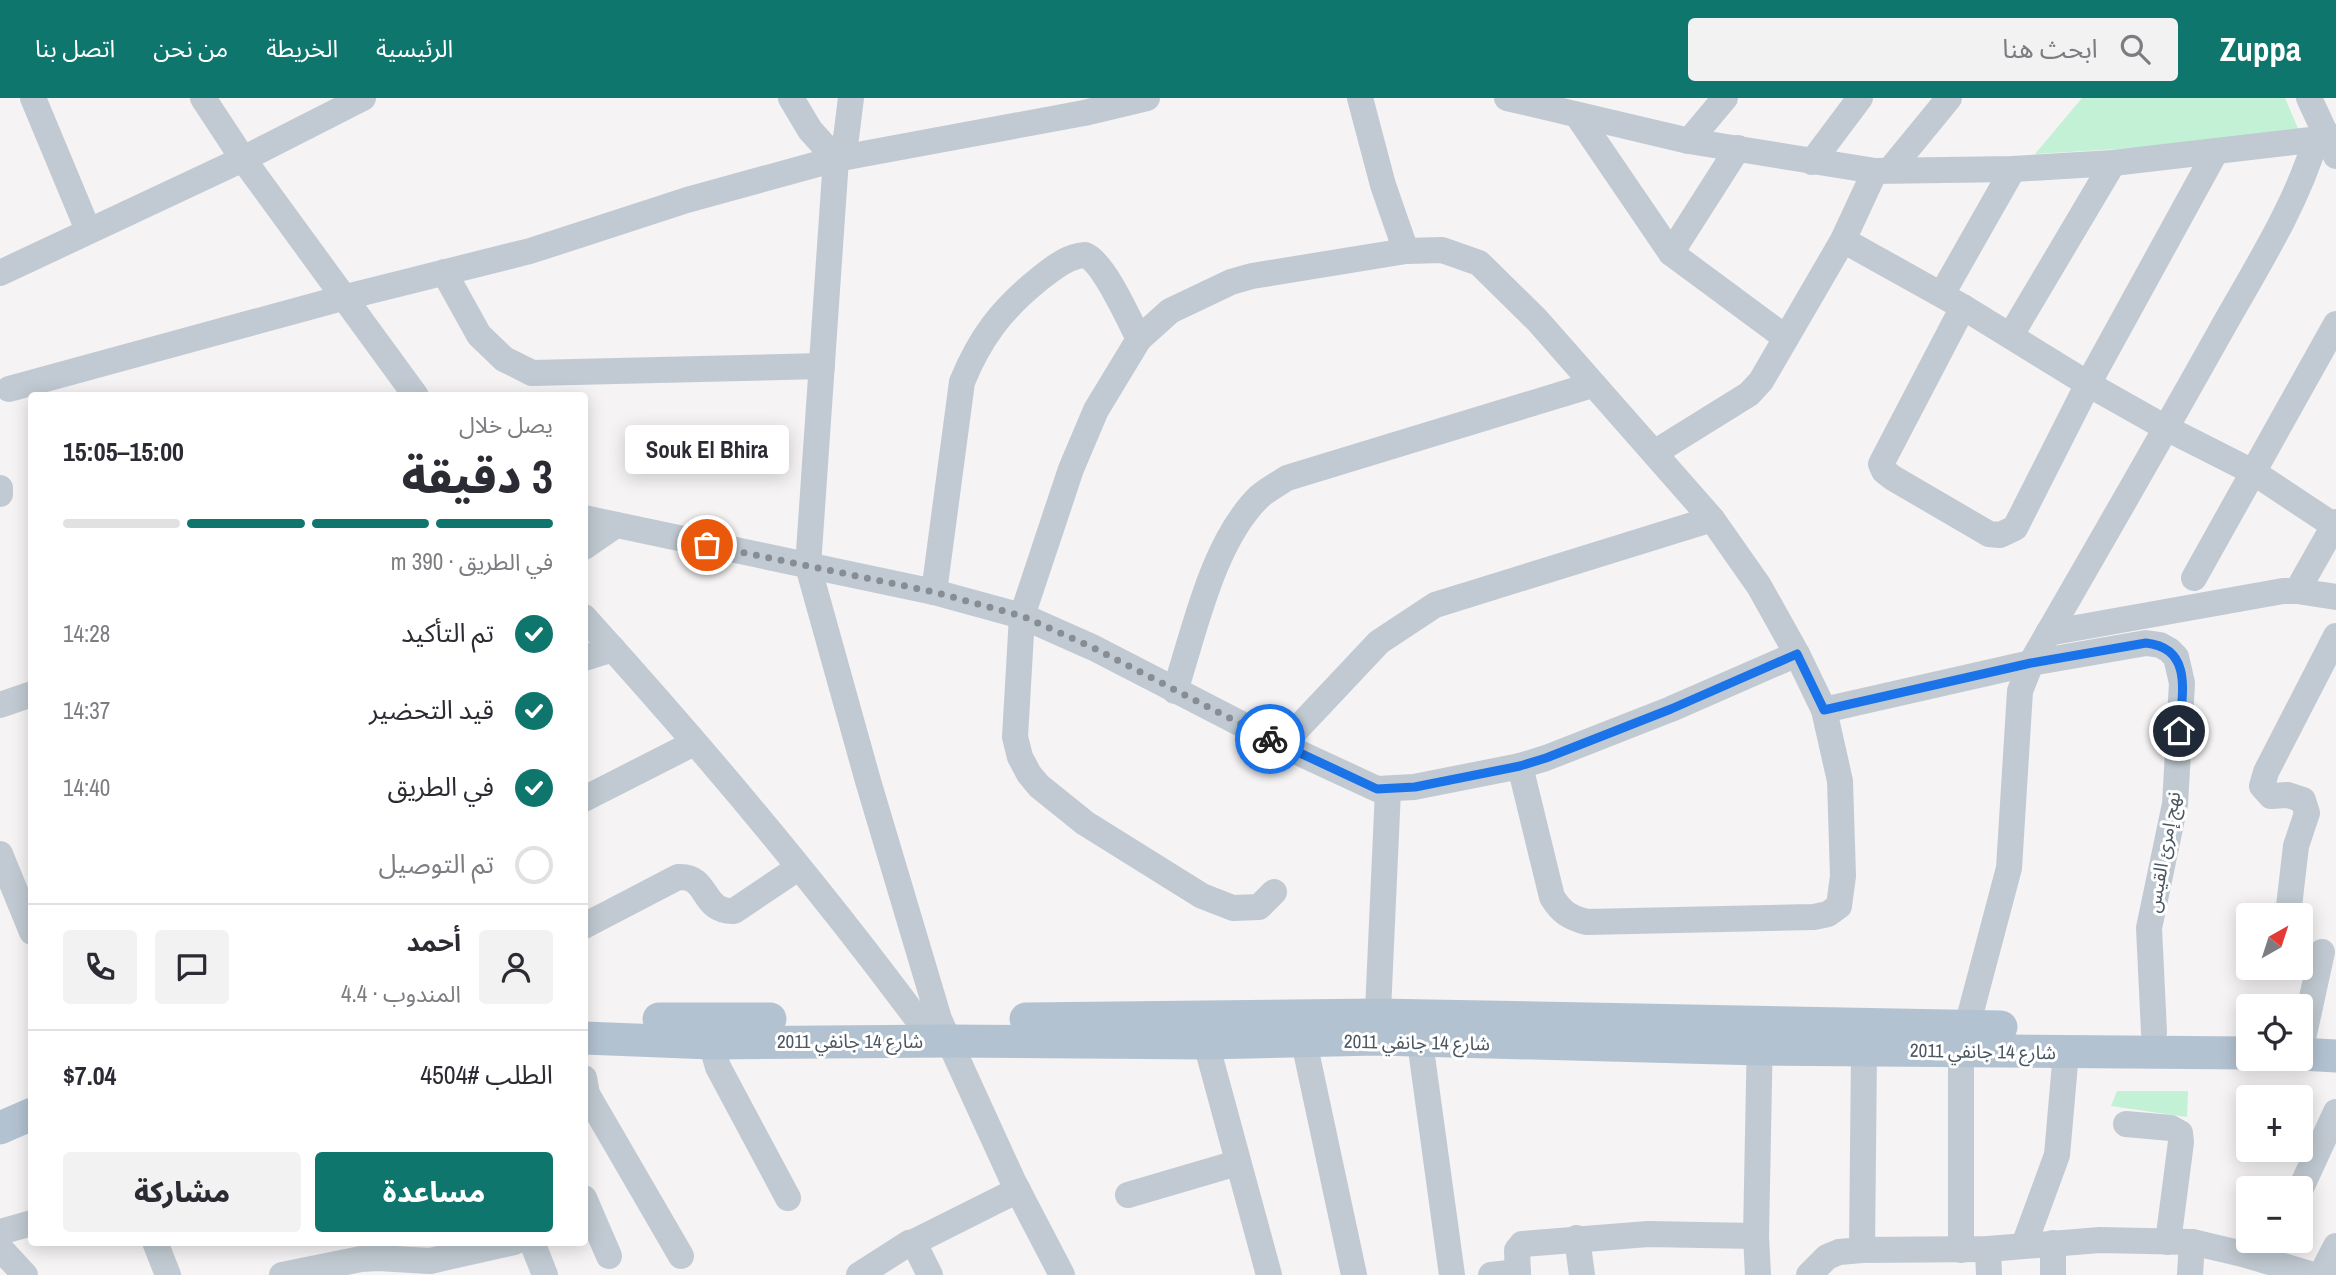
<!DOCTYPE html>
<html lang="ar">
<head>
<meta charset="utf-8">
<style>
  :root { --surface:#fff; --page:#f2f2f3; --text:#2b2b33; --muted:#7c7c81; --line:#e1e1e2; --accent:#0f766e }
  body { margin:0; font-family:"Archivo Narrow","Noto Sans Arabic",sans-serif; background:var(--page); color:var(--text); direction:rtl; height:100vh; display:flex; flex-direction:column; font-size:26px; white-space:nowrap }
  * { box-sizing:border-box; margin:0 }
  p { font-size:23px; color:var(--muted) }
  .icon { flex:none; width:38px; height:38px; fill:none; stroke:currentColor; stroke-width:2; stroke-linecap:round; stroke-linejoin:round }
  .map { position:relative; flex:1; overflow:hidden; direction:ltr }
  .panel { position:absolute; left:28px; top:294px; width:560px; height:854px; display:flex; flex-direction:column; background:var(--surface); border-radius:7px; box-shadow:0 4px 18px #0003; direction:rtl }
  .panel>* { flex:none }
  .needle { width:46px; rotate:39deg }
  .tools { position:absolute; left:2236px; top:805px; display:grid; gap:14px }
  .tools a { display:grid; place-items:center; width:77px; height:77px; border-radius:7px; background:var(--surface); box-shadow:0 4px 18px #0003; font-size:35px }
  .pin { position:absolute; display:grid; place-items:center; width:60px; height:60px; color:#fff; margin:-30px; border:4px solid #fff; border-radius:50%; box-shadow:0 2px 7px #0007 }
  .courier { position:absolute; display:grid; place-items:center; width:70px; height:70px; margin:-35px; border:5px solid #1a73e8; border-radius:50%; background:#fff; color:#222; box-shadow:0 2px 9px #0007 }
  .bubble { position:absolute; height:49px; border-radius:7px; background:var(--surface); box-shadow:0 4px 18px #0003; font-size:23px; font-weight:800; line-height:49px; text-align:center; direction:rtl }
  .head em { font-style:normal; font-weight:800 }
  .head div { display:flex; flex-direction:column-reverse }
  .head { display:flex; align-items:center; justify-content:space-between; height:119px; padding:0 35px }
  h1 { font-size:46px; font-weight:800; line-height:52px }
  .bar { display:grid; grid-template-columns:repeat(4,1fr); gap:10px 7px; align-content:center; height:84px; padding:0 35px }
  .bar i { height:9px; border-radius:5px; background:var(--line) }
  .bar .on { background:var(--accent) }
  .bar p { grid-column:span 4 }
  .line { display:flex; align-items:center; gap:18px; padding:0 35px; border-top:2px solid var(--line) }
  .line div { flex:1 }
  .round { display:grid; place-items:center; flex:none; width:74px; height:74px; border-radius:7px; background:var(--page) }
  ol { padding:0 35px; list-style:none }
  li { display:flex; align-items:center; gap:21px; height:77px }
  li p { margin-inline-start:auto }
  li .icon { padding:7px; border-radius:50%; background:var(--accent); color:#fff; stroke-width:4 }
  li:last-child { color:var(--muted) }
  li i { width:38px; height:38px; border:4px solid var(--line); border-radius:50% }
  .button { display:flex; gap:14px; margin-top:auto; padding:14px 35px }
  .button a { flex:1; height:80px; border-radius:7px; background:var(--accent); color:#fff; font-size:28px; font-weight:800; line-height:80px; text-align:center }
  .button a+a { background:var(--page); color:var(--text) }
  header { display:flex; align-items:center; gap:42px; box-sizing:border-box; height:98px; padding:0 35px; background:var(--accent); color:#fff }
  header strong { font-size:33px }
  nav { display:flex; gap:38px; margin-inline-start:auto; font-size:24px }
  .search { width:490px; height:63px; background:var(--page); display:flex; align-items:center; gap:18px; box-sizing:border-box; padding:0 24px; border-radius:7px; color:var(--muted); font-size:26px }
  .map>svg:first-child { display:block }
  .green { fill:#c3f1d5 }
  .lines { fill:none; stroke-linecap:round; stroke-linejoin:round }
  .minor { stroke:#c1cad2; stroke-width:26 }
  .major { stroke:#b3c2d1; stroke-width:33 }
  .done { stroke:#868d94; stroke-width:7; stroke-dasharray:0 12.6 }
  .route { stroke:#1a73e8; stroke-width:9 }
  .labels { text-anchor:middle; stroke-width:6; stroke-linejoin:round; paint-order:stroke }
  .street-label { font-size:19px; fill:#4a5661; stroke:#fff }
</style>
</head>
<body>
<header>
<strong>Zuppa</strong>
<div class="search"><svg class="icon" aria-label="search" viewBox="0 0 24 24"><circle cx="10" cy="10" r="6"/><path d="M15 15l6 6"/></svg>ابحث هنا</div>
<nav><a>الرئيسية</a><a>الخريطة</a><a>من نحن</a><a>اتصل بنا</a></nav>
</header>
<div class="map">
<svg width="2336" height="1177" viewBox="0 0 2336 1177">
  <rect width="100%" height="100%" fill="#f5f3f3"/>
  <g class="green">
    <path d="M 2082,0 L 2285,0 L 2302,40 L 2035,56 Z"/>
    <path d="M 2117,993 L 2188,993 L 2187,1019 L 2111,1008 Z"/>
  </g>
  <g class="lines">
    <g class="minor">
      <path d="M 33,0 L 88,132"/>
      <path d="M 203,0 L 243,61 L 416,298"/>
      <path d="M 791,0 L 810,32 L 836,61"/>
      <path d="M 851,0 L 846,40 L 836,61 L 808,468 L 868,683 L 939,921 L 1013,1083 L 1062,1177"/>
      <path d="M 1360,0 L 1383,87 L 1406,153"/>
      <path d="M 1507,0 L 1689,43 L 1875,73 L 2013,71 L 2113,65 L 2336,39"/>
      <path d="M 2309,0 L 2336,58"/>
      <path d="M 1577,17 L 1671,155 L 1786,240"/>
      <path d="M 1689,43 L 1725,0"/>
      <path d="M 1812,64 L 1860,0"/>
      <path d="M 1890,72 L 1949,0"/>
      <path d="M 1843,142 L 1963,209 L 2088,286 L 2166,330 L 2253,374 L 2336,429"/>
      <path d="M 1671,155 L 1738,50"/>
      <path d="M 444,174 L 479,237 L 504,261 L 532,275 L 822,268"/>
      <path d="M 0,175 L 243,61 L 363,0"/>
      <path d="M 1942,196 L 2013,71"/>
      <path d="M 1963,209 L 1881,366 L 1884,373 L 1893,380 L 1989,436 L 2000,437 L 2015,430 L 2088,286 L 2216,53"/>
      <path d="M 2011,237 L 2113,65"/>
      <path d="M 9,291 L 346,199 L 530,153 L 687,102 L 836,61 L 1084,15 L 1147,0"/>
      <path d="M 1654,355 L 1749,296 L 1761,283 L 1843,142 L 1875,73"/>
      <path d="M 0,390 L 0,396"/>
      <path d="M 584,420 L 934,494 L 1022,518 L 1094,550 L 1282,647 L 1377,691 L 1414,689 L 1520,668 L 1546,660 L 1671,611 L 1797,556"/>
      <path d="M 584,449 L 616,427"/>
      <path d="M 2194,480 L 2336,226"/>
      <path d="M 2297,493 L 2336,424"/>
      <path d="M 934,494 L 962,284 C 980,240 1001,212 1038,182 C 1052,171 1067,158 1085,157 C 1104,164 1129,222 1139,241"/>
      <path d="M 584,519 C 701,648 814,782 918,922"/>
      <path d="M 2048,535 L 2283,493 L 2297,493 L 2336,499"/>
      <path d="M 584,560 L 613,551"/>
      <path d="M 1175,593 C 1195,531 1213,443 1260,398 C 1268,391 1278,386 1287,380 L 1592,287"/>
      <path d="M 0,607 L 32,596"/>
      <path d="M 1824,612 L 2031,565 L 2146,545 L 2160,547 L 2169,552 L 2176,559 L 2182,585 L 2175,706 L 2149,830 L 2154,934"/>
      <path d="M 1282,647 L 1379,544 L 1435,507 L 1712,421"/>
      <path d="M 584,701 L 694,645"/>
      <path d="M 0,756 L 32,834"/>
      <path d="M 1274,794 L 1259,809 L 1233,810 L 1202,798 L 1085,725 L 1039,688 L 1029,676 L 1020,659 L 1015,639 L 1022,518 L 1071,371 L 1096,312 L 1139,241 L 1170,213 L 1231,184 L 1252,178 L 1406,153 L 1442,152 L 1479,165 L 1537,222 L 1712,421 L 1759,488 L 1797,556 L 1824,612 L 1840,683 L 1843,778 L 1839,808 L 1828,816 L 1814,819 L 1587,824 C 1570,820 1561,814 1552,799 L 1520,668"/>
      <path d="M 2288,817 L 2296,748 L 2307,715 L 2303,702 L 2288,697 L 2271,698 L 2262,688 L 2266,674 L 2336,538"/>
      <path d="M 584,828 L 678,779 C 710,777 700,814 734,813 L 798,770"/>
      <path d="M 1377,935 L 1388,692"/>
      <path d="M 2304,936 L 2322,854"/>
      <path d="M 1304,944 L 1354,1177"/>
      <path d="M 1420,944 L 1452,1177"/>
      <path d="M 711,945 L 718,969 L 788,1100"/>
      <path d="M 1206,945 L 1269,1177"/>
      <path d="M 584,980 L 587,996 L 681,1158"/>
      <path d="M 2126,1026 L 2171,1030 L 2180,1035 L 2181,1044 L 2168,1144"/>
      <path d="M 2301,1090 L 2336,1014"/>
      <path d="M 1128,1097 L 1237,1065"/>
      <path d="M 584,1100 L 609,1158"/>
      <path d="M 0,1134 L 32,1125"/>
      <path d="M 1577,1140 L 1582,1177"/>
      <path d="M 155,1144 L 168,1177"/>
      <path d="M 532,1144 L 545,1177"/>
      <path d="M 912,1145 L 1018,1092"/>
      <path d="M 2024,1147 L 2057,1057 L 2066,954"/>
      <path d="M 0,1150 L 25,1177"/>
      <path d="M 1988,1151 L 1989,1177"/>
      <path d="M 1862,1152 L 1864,952"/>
      <path d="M 1961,1152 L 1961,951 L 2009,770 L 2020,593 L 2031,565 C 2094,456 2157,347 2219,236 C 2254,173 2295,111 2316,41"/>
      <path d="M 282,1177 L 361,1161 L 378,1160 L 430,1163 L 514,1144"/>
      <path d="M 859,1177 L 909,1145 L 916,1149 L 930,1177"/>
      <path d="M 1491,1177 L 1518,1174"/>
      <path d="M 1518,1177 L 1517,1152 L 1522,1146 L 1648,1136 L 1756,1138"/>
      <path d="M 1758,1177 L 1756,1138 L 1760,933"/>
      <path d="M 1809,1177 L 1827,1159 L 1839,1154 L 1862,1152 L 1988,1151 L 2100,1142 L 2192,1144 L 2243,1156 L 2313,1177"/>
      <path d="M 2053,1177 L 2053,1145"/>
      <path d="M 2190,1177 L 2192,1144"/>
      <path d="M 2321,1177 L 2336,1148"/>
    </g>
    <g class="major">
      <path d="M 659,921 L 770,921"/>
      <path d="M 1026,921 L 1377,917 L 2001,929"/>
      <path d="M 584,940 L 711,945 L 948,943 L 1206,945 L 1377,941 L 1760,951 L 2249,955"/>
      <path d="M 2301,956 L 2336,958"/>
      <path d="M 0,1030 L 32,1016"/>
    </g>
  </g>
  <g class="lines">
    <path class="done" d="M 707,447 L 934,494 L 1022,518 L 1094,550 L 1270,641"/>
    <path class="route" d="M 1270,641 L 1377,691 L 1415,689 L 1520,668 L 1546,660 L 1671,611 L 1797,556 L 1824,612 L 2031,565 L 2146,545 C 2194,550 2182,597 2179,633"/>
  </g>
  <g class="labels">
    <g class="street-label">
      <text transform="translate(2163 754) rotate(-80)" y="7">نهج إمرئ القيس</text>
      <text x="850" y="950">شارع 14 جانفي 2011</text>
      <text transform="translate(1417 944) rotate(1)" y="7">شارع 14 جانفي 2011</text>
      <text transform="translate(1983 953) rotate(1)" y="7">شارع 14 جانفي 2011</text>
    </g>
  </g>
</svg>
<div class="tools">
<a><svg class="needle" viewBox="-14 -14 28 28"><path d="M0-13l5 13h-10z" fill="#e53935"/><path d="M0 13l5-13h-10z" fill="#7c7c81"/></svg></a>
<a><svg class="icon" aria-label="locate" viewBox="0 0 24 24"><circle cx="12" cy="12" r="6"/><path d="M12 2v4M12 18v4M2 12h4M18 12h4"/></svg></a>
<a>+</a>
<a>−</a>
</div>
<div class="pin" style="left:707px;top:447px;background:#ea580c"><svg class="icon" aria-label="bag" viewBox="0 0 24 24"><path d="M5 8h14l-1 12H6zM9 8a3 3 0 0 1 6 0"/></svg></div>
<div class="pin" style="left:2179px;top:633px;background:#1f2937"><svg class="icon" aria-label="home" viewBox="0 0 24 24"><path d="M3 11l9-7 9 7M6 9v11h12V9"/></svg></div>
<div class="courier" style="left:1270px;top:641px"><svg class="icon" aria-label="bike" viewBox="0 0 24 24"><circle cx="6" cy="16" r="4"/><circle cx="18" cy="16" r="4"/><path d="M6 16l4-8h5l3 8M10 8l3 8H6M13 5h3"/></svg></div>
<div class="bubble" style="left:625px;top:327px;width:164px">Souk El Bhira</div>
<section class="panel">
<div class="head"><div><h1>3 دقيقة</h1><p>يصل خلال</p></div><em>15:00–15:05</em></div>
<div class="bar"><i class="on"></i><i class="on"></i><i class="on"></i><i></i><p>في الطريق · 390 m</p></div>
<ol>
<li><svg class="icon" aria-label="check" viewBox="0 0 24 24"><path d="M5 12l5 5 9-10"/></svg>تم التأكيد<p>14:28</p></li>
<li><svg class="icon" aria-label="check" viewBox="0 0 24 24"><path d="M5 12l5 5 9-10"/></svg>قيد التحضير<p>14:37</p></li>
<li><svg class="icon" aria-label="check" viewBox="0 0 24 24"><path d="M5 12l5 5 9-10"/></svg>في الطريق<p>14:40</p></li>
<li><i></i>تم التوصيل</li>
</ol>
<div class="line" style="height:126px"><a class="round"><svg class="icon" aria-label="person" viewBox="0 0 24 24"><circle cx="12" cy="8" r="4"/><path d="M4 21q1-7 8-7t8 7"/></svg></a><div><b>أحمد</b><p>المندوب · 4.4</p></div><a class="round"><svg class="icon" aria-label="chat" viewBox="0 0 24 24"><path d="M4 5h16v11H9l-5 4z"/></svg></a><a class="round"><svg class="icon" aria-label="phone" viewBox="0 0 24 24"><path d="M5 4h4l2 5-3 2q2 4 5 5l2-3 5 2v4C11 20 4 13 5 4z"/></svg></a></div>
<div class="line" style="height:91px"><div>الطلب #4504</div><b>$7.04</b></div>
<div class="button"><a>مساعدة</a><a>مشاركة</a></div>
</section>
</div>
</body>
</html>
